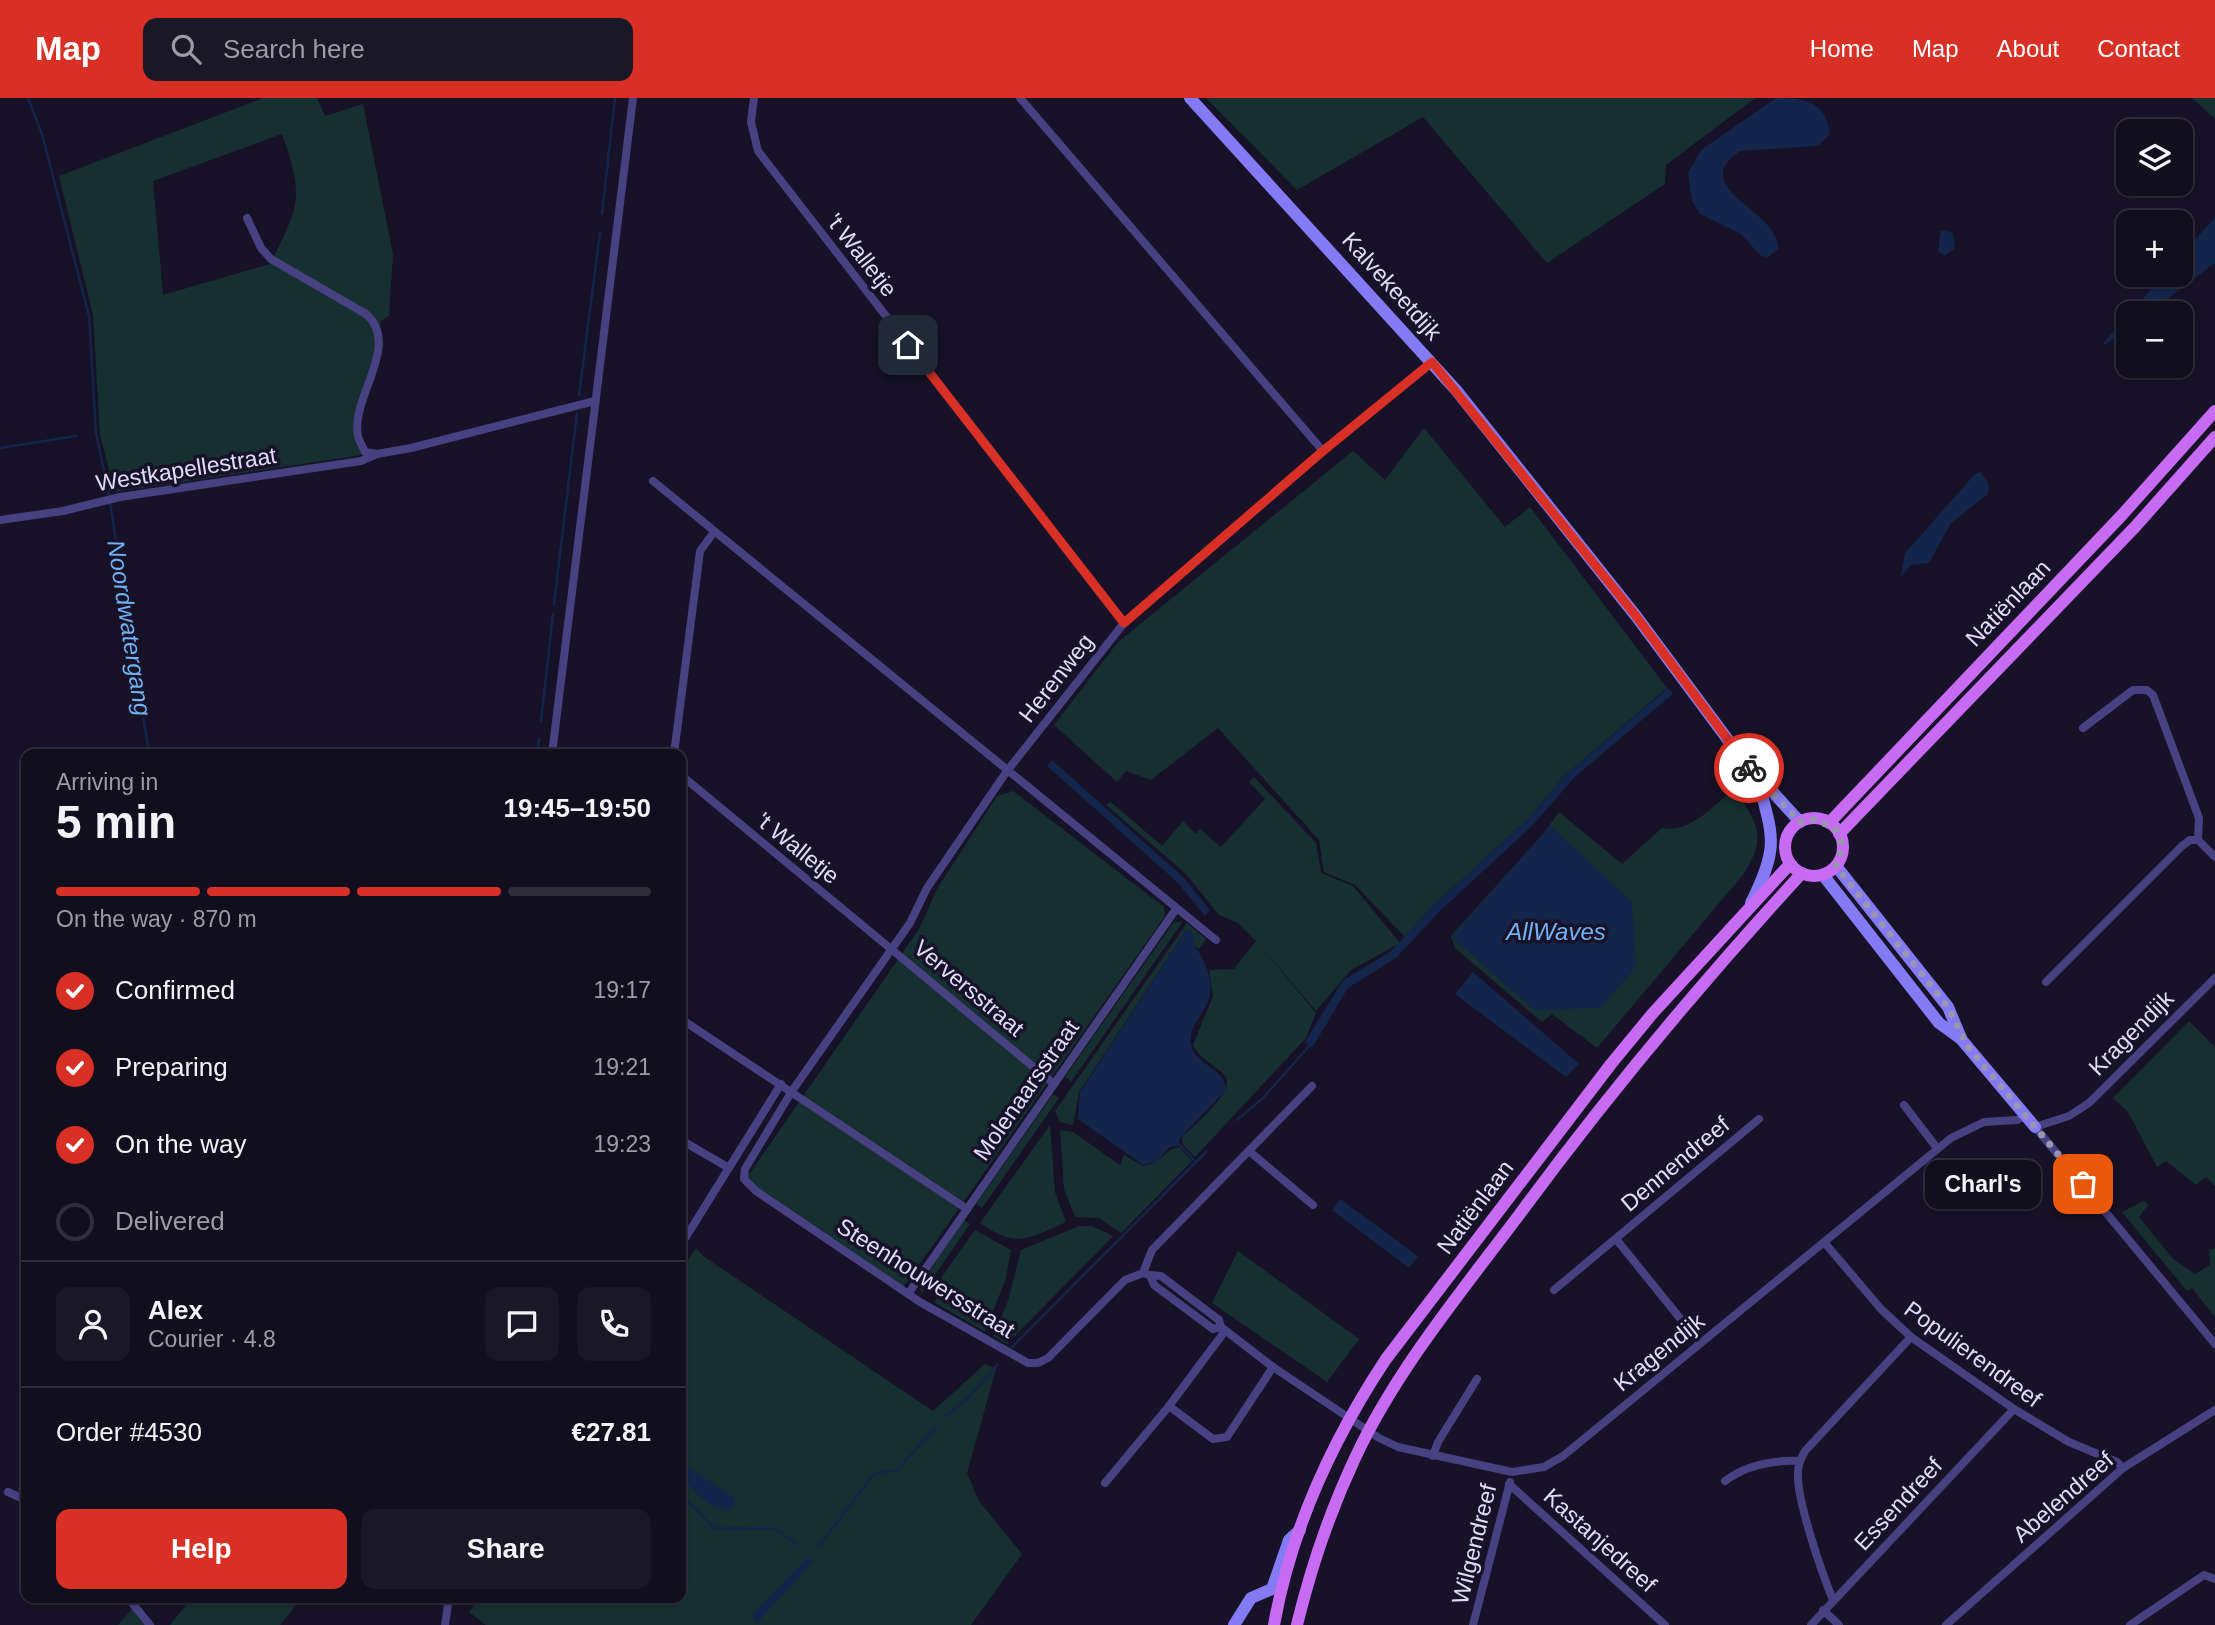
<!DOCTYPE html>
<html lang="en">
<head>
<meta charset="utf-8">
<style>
  :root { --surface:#110e1d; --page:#1a1726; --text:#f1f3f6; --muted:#9c9ca4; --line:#302e3b; --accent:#d93025 }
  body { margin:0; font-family:Helvetica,sans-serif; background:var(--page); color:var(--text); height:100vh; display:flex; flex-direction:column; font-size:26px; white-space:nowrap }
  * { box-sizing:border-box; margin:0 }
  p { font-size:23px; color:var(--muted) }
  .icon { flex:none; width:38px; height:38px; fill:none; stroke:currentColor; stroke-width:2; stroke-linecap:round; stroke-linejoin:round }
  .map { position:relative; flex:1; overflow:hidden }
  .panel { position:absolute; left:21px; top:651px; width:665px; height:854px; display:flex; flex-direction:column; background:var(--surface); border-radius:14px; box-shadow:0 2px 5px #0004,0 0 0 2px var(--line) }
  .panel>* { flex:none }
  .fabs { position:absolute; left:2116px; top:21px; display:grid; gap:14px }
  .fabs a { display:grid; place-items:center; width:77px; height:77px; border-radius:14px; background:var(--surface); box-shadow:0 2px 5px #0004,0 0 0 2px var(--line); font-size:35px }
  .pin { position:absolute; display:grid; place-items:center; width:60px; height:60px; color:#fff; margin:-30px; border-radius:14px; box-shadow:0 4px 10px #0006 }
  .courier { position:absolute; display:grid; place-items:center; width:70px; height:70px; margin:-35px; border:5px solid #d93025; border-radius:50%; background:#fff; color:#222; box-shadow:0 2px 9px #0007 }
  .bubble { position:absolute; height:49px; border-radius:14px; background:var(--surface); box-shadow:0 2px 5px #0004,0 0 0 2px var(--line); font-size:23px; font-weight:800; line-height:49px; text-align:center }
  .overview em { font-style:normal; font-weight:800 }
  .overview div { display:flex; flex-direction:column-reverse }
  .overview { display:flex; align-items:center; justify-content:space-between; height:119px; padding:0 35px }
  h1 { font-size:46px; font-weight:800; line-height:52px }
  .bar { display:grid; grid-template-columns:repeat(4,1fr); gap:10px 7px; align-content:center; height:84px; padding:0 35px }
  .bar i { height:9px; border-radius:5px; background:var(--line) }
  .bar .on { background:var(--accent) }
  .bar p { grid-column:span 4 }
  .line { display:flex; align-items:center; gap:18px; padding:0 35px; border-top:2px solid var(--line) }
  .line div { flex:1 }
  .round { display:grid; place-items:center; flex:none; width:74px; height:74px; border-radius:14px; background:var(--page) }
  ol { padding:0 35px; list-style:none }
  li { display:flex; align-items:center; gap:21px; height:77px }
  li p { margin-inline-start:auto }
  li .icon { padding:7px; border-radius:50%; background:var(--accent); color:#fff; stroke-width:4 }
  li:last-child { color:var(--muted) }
  li i { width:38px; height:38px; border:4px solid var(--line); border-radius:50% }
  .action { display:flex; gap:14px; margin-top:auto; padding:14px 35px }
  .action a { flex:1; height:80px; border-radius:14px; background:var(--accent); color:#fff; font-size:28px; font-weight:800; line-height:80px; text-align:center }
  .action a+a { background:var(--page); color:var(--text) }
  header { display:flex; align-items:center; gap:42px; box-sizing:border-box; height:98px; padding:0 35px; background:var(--accent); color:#fff }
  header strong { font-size:33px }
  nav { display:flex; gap:38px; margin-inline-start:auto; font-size:24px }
  .search { width:490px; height:63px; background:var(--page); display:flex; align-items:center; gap:18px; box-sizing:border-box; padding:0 24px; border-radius:14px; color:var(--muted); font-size:26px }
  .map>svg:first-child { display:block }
  .green { fill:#163031; fill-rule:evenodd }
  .water { fill:#13254a }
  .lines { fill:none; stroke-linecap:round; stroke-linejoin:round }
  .stream { stroke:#13254a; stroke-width:2.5 }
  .street { stroke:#474182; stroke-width:8 }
  .secondary { stroke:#847af4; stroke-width:12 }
  .primary { stroke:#c76bf3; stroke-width:12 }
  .done { stroke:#9a95b1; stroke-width:7; stroke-dasharray:0 12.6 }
  .route { stroke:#d93025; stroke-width:9 }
  .labels { text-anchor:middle; stroke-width:7; stroke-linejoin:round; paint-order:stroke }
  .street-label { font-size:23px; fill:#e1dbfc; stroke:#171227 }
  .water-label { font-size:24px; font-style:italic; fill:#72b1f3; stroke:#171227 }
</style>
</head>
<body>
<header>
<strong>Map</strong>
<div class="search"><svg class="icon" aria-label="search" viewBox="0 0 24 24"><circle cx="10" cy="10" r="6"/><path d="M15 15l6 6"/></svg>Search here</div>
<nav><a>Home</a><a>Map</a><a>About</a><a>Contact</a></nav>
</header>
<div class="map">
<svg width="2215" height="1527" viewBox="0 0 2215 1527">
  <rect width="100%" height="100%" fill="#171227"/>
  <g class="green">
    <path d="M 263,0 L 317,0 L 325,18 L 363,6 L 393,156 L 389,218 L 381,223 L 356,340 L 362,357 L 115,394 L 100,337 L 93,217 L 59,78 ZM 282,36 C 304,99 300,107 270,166 L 163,197 L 153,83 Z"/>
    <path d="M 1206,0 L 1755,0 L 1666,67 L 1665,86 L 1547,165 L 1423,19 L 1297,92 Z"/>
    <path d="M 2192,0 L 2215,0 L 2215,21 Z"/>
    <path d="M 1424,330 L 1505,429 L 1530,409 L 1667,590 L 1564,678 L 1530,719 L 1435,806 L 1405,839 L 1355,787 L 1324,774 L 1319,742 L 1218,630 L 1151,682 L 1126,673 L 1117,684 L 1054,627 L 1118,544 L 1353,353 L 1385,382 Z"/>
    <path d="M 1254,679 L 1316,745 L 1321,775 L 1353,788 L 1400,845 L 1351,872 L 1316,913 L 1257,844 L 1316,915 L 1306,940 L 1195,1059 L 1183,1047 L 1182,1039 C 1192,1029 1237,993 1225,978 C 1215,966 1200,962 1193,947 L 1213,898 L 1209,872 L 1234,871 L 1256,843 L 1238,825 L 1219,817 L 1186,776 L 1106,707 L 1111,704 L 1162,748 L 1183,723 L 1196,736 L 1200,731 L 1221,749 L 1265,701 L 1249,684 Z"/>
    <path d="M 1734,691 C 1759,727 1768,739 1742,778 L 1597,950 L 1552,916 L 1542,924 L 1455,850 L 1451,838 L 1542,737 L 1559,714 L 1622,766 L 1662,730 C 1691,735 1713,708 1734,691 Z"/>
    <path d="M 1013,693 L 1164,809 L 1165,818 L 900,1194 L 743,1085 L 919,831 L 937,791 L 997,698 Z"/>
    <path d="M 1183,823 L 1071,984 L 1065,979 L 1173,825 Z"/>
    <path d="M 1187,825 L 1206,841 L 1199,851 L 1193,847 L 1194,836 L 1187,831 L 1079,994 L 1073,1027 L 1060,1024 L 1055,1013 Z"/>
    <path d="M 2189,923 L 2215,949 L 2215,1088 L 2206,1079 L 2196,1087 L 2166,1063 L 2157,1069 L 2128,1014 L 2113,1000 Z"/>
    <path d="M 1053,996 L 1059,1000 L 982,1110 L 976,1106 Z"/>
    <path d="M 1050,1027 L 1055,1094 L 1066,1124 C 1028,1141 1017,1151 980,1125 Z"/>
    <path d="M 1060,1032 L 1073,1034 L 1120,1067 L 1124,1057 L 1143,1068 C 1161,1065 1164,1052 1179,1049 L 1192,1063 L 1121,1135 L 1099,1120 L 1075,1119 L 1064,1091 Z"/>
    <path d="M 2144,1103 L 2148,1107 L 2139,1119 L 2173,1161 L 2195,1176 L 2210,1167 L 2209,1152 L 2215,1150 L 2215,1219 L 2192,1190 L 2187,1193 L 2122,1114 Z"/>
    <path d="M 964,1122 L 970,1126 L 921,1197 L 920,1187 Z"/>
    <path d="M 1079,1128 L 1092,1128 L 1113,1138 L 1007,1246 L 993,1238 L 1008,1203 L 1021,1152 Z"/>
    <path d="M 975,1132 L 1011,1152 L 1006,1180 L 985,1234 L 934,1204 L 938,1198 L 932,1193 Z"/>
    <path d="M 696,1150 L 703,1158 L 933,1313 L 985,1266 L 996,1271 L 967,1375 L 979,1403 L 1022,1456 L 971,1527 L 486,1527 L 469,1514 L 480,1500 L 681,1500 L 681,1172 Z"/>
    <path d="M 1238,1153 L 1359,1241 L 1327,1284 L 1212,1205 Z"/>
    <path d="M 192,1500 L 302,1500 L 280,1527 L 170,1527 Z"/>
    <path d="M 132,1511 L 147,1527 L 118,1527 Z"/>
  </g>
  <g class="water">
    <path d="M 1776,0 C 1804,0 1826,3 1830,36 L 1818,48 L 1740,53 C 1685,91 1780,112 1778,151 L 1767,160 L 1760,157 L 1741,136 L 1700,116 L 1692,103 L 1688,75 L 1701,52 Z"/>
    <path d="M 2215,119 L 2215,165 L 2148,215 L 2130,215 L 2164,177 L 2180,177 L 2181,158 Z"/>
    <path d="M 1941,132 L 1953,135 L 1955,150 L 1944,158 L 1938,153 Z"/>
    <path d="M 2128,217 L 2128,230 L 2105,247 L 2103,245 Z"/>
    <path d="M 1981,374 L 1989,387 L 1988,396 L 1951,425 L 1929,465 L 1911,467 L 1901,479 L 1905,455 L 1975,376 Z"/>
    <path d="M 1668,590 L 1673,596 L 1576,678 L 1531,729 L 1441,812 L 1396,860 L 1348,890 L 1312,950 L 1305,944 L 1343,882 L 1390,854 L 1435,806 L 1530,719 L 1564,678 Z"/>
    <path d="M 1052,662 L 1183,779 L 1210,812 L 1205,818 L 1177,784 L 1047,668 Z"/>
    <path d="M 1550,728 L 1632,804 L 1636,869 L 1600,910 L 1534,912 L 1452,839 Z"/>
    <path d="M 1187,831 L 1194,836 L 1193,847 C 1199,853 1203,861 1206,869 C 1223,909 1187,919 1191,946 C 1194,967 1226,970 1226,992 L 1181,1039 L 1177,1048 L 1170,1049 L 1156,1064 L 1143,1067 L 1078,1021 L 1080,994 Z"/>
    <path d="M 1473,874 L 1579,966 L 1566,979 L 1455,896 Z"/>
    <path d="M 1340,1101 L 1418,1158 L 1409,1170 L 1332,1112 Z"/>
    <path d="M 682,1368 L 686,1368 L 734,1399 L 735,1405 L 730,1411 C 708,1412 694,1392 681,1377 Z"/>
    <path d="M 808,1459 L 813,1464 L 757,1525 L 751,1518 Z"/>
  </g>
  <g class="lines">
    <g class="stream">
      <path d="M 28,0 L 42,36 L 89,218 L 96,335 L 109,397"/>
      <path d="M 602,116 L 615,0"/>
      <path d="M 579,297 L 600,134"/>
      <path d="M 0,350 L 76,338"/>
      <path d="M 110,404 L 149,656"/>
      <path d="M 554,506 L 577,315"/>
      <path d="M 541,623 L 553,516"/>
      <path d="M 537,656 L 539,641"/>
      <path d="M 1237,1022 L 1263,1000 L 1311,946"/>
      <path d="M 1178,1045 L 1195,1063"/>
      <path d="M 1012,1249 L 1206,1054"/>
      <path d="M 945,1319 L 971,1297 L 998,1266"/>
      <path d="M 19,1391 L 26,1383"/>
      <path d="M 681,1396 L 714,1430 L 775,1431 L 797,1446"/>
      <path d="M 818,1449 L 875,1375 L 897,1372 L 937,1328"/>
    </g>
    <g class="street">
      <path d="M 754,0 L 751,24 L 758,53 L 1124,525"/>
      <path d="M 1020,0 L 1323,353"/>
      <path d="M 247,120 L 261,150 L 271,161 L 366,216 C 402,247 350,300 358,338 C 359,343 363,349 365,354 L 377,356 L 411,350 L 595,303"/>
      <path d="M 653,383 L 1216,842"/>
      <path d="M 0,422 L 63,413 L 120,399 L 361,363 L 377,356"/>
      <path d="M 2083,630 L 2133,592 L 2147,592 L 2153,597 L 2199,720 L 2198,742 L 2215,759"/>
      <path d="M 552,656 L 633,0"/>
      <path d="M 674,656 L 700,453 L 714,434"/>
      <path d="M 681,677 L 1054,986"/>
      <path d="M 2215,880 L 2089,1005 L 2069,1018 L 2035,1029 L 2215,1246"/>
      <path d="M 2046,884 L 2182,748 L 2190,742 L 2198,742"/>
      <path d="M 681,921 L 967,1111"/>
      <path d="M 1904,1007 L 1937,1050"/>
      <path d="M 681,1042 L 729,1070"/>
      <path d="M 1249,1053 L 1313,1107"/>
      <path d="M 1616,1141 L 1700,1245"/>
      <path d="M 1824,1144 L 1881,1211 L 1911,1239 L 2014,1311 L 2069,1344 L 2117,1364 L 2123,1370"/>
      <path d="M 681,1147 L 781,986"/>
      <path d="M 1143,1175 L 1152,1152 L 1312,988"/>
      <path d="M 1150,1177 L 1161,1178 L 1219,1222 L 1221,1229 L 1273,1269 L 1379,1340 L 1398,1349 L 1512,1374 L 1544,1369 L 1563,1358 L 1951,1040 L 1984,1024 L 2017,1022 L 2025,1018"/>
      <path d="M 1554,1192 L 1759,1021"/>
      <path d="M 908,1196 L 1176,811"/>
      <path d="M 1221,1229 L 1213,1231 L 1154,1187 L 1150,1177 L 1143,1175 L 1125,1182 L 1048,1260 L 1038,1265 L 1028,1265 L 920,1204 L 756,1093 L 744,1081 L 745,1071 L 792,993 L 910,825 L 927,790 L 1007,673 L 1124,525 L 1323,353 L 1432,264"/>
      <path d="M 1169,1308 L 1225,1233"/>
      <path d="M 1433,1358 L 1438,1344 L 1477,1281"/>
      <path d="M 1725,1383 C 1746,1367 1773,1362 1800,1363"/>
      <path d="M 1105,1385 L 1169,1308 L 1213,1341 L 1227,1339 L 1273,1269"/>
      <path d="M 1509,1386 L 1665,1527"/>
      <path d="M 8,1394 L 26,1402"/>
      <path d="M 128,1500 L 150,1527"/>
      <path d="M 1833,1502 C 1822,1475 1796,1401 1798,1374 C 1798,1367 1801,1360 1805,1353 L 1911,1239"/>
      <path d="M 1823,1512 L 1839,1527"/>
      <path d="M 445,1527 L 449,1500"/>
      <path d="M 1473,1527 L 1510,1384"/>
      <path d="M 1811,1527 L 2014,1311"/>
      <path d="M 1946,1527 L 2123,1370 L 2215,1312"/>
      <path d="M 2130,1527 L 2204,1477 L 2215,1481"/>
    </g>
    <g class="secondary">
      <path d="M 1190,0 L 1456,292 L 1636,518 L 1740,658 L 1800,724"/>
      <path d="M 1836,768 L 1948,909 L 1961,940"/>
      <path d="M 1823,777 L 1939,925 L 1961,941 L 2035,1029"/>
      <path d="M 1751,805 C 1780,747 1773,739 1757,679"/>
      <path d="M 1234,1527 L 1251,1500 L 1272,1491 L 1289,1442 L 1300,1432"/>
    </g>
    <g class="primary">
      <circle cx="1814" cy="749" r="29"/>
      <path d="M 1829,725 L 2122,417 L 2215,313"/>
      <path d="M 1839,736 L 2135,429 L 2215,339"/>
      <path d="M 1274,1527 C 1291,1432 1333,1341 1386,1261 L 1611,966 L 1653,915 L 1790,766"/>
      <path d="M 1297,1527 C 1311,1469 1331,1411 1356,1358 C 1397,1271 1462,1193 1519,1117 C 1608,996 1700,886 1802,775"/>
    </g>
  </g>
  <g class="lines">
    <path class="done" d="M 1749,670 L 1800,724 L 1817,721 L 1836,732 L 1843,749 L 1836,768 L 1948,909 L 1968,949 L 2083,1086"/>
    <path class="route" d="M 908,247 L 1124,525 L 1323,353 L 1432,264 L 1636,518 L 1749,670"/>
  </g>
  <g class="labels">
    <g class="street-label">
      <text transform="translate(862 157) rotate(52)" y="8">'t Walletje</text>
      <text transform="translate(1392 188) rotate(48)" y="8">Kalvekeetdijk</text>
      <text transform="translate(186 371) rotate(-9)" y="8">Westkapellestraat</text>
      <text transform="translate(2008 505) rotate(-46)" y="8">Natiënlaan</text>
      <text transform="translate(1056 580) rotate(-52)" y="8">Herenweg</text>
      <text transform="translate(798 750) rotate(39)" y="8">'t Walletje</text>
      <text transform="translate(969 890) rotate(40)" y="8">Verversstraat</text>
      <text transform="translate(2131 935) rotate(-45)" y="8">Kragendijk</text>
      <text transform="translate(1026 992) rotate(-55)" y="8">Molenaarsstraat</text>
      <text transform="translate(1675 1066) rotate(-40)" y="8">Dennendreef</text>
      <text transform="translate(1475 1109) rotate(-53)" y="8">Natiënlaan</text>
      <text transform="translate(926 1180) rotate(32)" y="8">Steenhouwersstraat</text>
      <text transform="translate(1659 1254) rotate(-39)" y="8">Kragendijk</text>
      <text transform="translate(1973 1256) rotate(36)" y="8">Populierendreef</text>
      <text transform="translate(2063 1399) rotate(-41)" y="8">Abelendreef</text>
      <text transform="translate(1898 1406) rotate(-47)" y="8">Essendreef</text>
      <text transform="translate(1600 1442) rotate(42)" y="8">Kastanjedreef</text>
      <text transform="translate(1474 1446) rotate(-76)" y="8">Wilgendreef</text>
    </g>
    <g class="water-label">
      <text transform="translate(129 530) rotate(81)" y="8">Noordwatergang</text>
      <text x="1556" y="842">AllWaves</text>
    </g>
  </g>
</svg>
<div class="fabs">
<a><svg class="icon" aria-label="layers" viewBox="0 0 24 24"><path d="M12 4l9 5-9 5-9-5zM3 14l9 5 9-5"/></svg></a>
<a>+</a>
<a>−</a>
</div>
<div class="pin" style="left:2083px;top:1086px;background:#ea580c"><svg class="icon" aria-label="bag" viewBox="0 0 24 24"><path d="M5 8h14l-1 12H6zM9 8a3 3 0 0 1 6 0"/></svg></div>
<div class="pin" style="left:908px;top:247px;background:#1f2937"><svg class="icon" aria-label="home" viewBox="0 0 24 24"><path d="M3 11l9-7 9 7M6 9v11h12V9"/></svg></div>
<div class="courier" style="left:1749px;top:670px"><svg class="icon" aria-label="bike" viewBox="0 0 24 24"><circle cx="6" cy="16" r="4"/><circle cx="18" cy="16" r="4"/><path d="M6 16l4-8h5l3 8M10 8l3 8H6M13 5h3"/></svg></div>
<div class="bubble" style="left:1925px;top:1062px;width:116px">Charl's</div>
<section class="panel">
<div class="overview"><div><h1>5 min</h1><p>Arriving in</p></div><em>19:45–19:50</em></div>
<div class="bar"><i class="on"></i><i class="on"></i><i class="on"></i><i></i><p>On the way · 870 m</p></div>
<ol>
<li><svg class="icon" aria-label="check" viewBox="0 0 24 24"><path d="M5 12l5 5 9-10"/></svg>Confirmed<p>19:17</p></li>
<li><svg class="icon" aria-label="check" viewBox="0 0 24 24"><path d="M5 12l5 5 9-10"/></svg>Preparing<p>19:21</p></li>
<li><svg class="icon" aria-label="check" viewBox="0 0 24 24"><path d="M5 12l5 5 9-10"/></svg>On the way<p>19:23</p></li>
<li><i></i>Delivered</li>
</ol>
<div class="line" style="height:126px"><a class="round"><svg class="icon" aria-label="person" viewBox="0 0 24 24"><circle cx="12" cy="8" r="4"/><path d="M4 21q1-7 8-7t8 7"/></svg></a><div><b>Alex</b><p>Courier · 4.8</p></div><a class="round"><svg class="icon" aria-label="chat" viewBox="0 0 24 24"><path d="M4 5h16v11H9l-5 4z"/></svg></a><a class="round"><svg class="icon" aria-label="phone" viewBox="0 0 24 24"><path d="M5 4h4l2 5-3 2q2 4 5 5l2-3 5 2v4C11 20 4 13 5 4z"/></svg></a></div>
<div class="line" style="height:91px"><div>Order #4530</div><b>€27.81</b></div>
<div class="action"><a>Help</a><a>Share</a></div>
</section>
</div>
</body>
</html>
